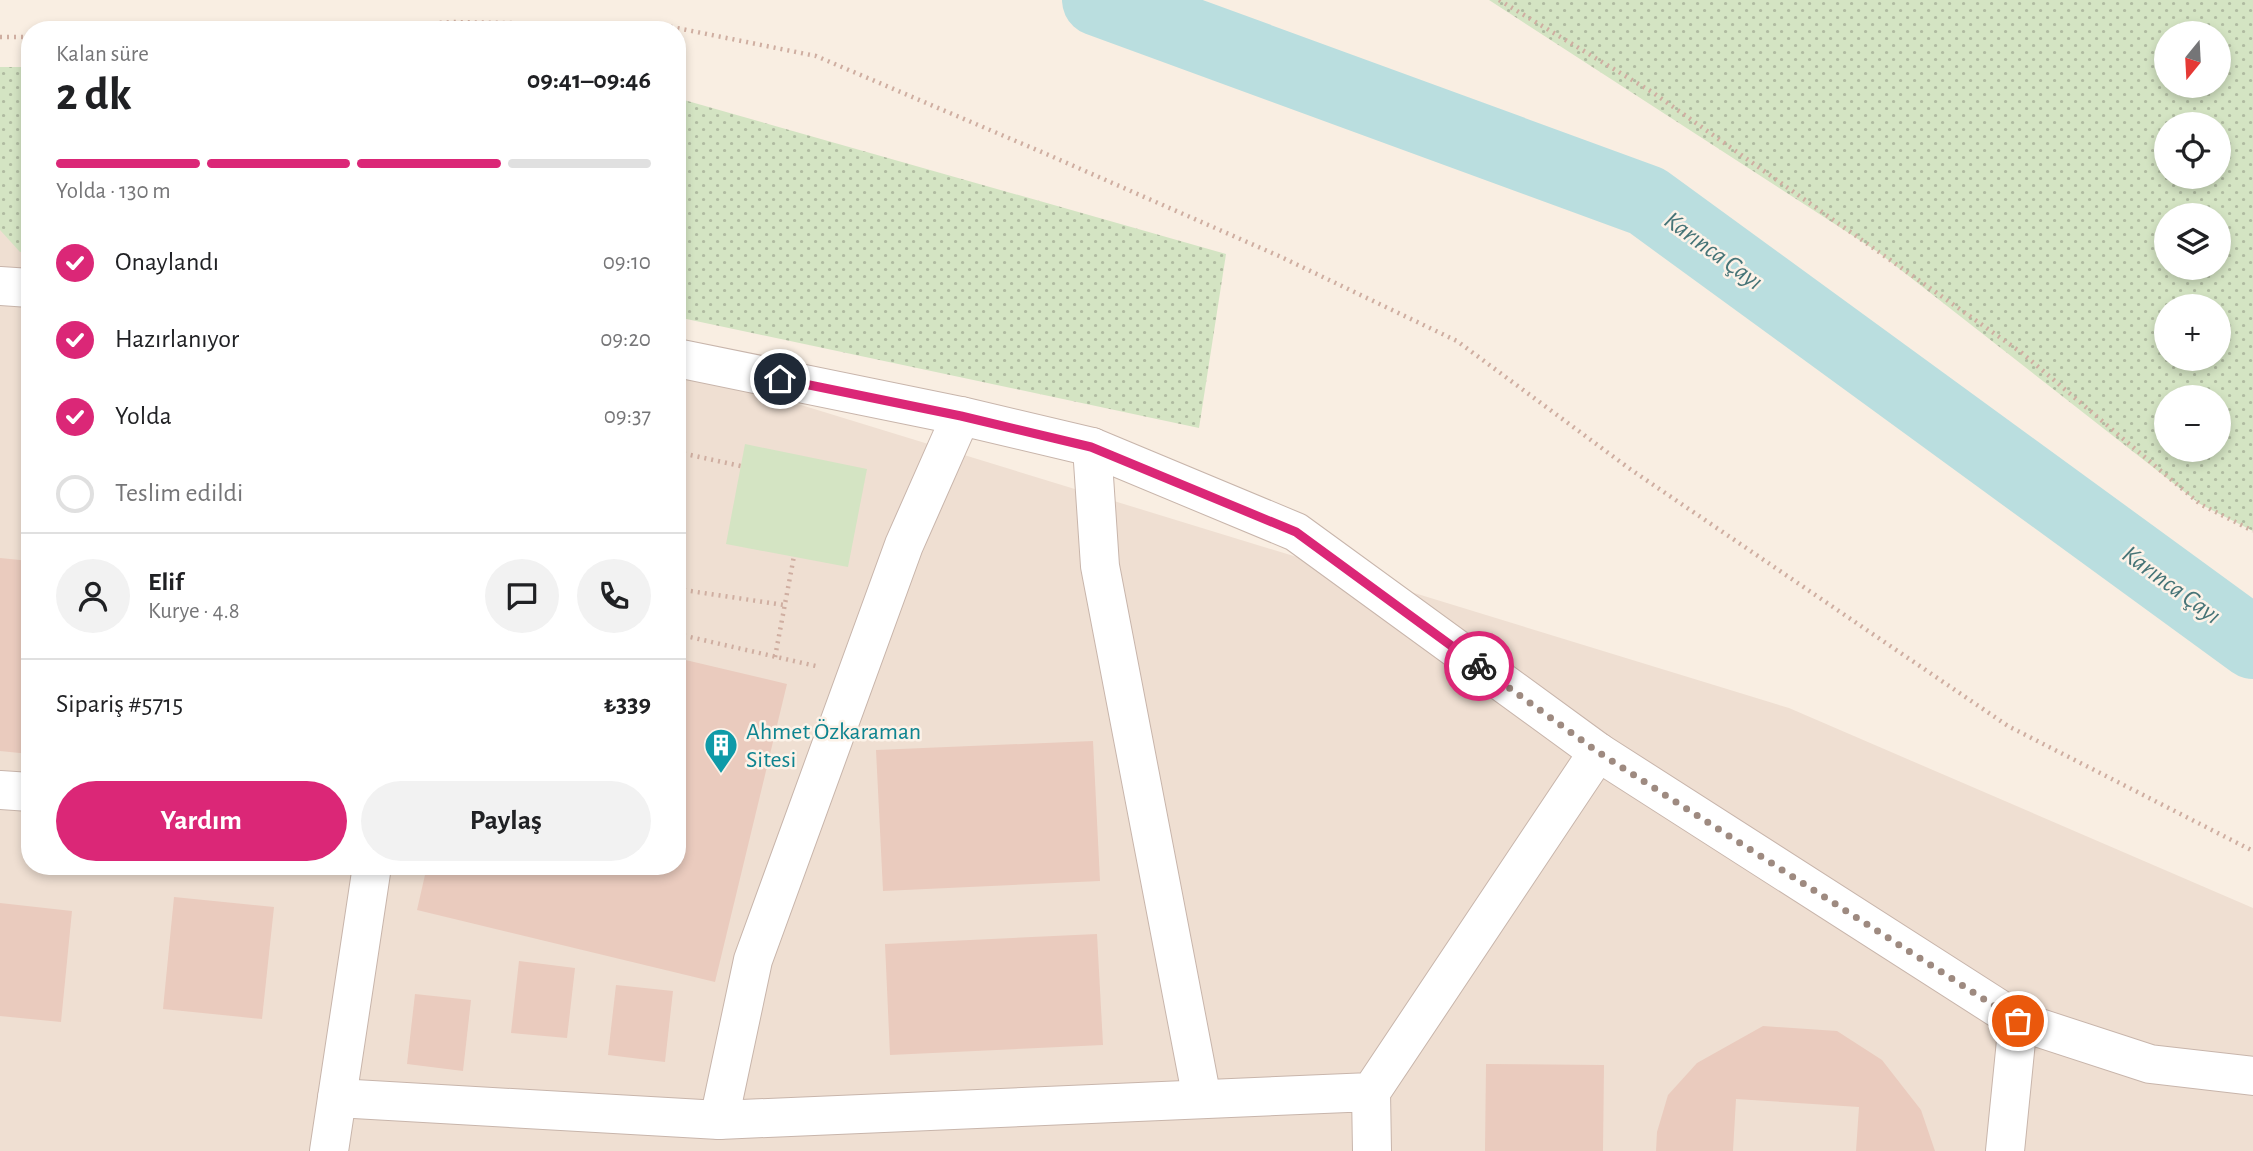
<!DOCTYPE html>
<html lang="tr">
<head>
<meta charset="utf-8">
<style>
  :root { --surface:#fff; --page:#f2f2f2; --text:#202124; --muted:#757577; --line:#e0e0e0; --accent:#db2777 }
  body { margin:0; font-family:"Alegreya Sans",sans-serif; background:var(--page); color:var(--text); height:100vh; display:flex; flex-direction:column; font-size:26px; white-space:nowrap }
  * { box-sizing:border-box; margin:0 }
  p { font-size:23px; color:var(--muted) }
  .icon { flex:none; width:38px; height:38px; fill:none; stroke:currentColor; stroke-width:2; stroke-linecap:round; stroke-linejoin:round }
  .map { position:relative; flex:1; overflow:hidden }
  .sheet { position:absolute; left:21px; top:21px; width:665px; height:854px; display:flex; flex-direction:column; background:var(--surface); border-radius:28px; box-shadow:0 4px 10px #0003 }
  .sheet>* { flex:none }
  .needle { width:46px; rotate:198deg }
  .buttons { position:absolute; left:2154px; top:21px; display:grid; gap:14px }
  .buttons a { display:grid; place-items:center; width:77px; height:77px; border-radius:50%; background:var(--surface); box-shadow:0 4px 10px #0003; font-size:35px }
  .pin { position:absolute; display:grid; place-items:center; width:60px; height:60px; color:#fff; margin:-30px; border:4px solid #fff; border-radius:50%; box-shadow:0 2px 7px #0007 }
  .courier { position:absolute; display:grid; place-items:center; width:70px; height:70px; margin:-35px; border:5px solid #db2777; border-radius:50%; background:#fff; color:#222; box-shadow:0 2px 9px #0007 }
  .overview em { font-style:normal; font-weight:700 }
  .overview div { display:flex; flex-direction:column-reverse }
  .overview { display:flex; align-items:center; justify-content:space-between; height:119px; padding:0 35px }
  h1 { font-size:46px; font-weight:700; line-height:52px }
  .bar { display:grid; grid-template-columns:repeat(4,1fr); gap:10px 7px; align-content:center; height:84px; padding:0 35px }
  .bar i { height:9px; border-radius:5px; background:var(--line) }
  .bar .current { background:var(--accent) }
  .bar p { grid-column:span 4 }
  .line { display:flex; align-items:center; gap:18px; padding:0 35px; border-top:2px solid var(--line) }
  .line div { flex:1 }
  .round { display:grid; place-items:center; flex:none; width:74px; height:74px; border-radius:37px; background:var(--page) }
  ol { padding:0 35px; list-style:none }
  li { display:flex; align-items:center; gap:21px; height:77px }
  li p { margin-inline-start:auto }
  li .icon { padding:7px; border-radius:50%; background:var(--accent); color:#fff; stroke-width:4 }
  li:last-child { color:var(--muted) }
  li i { width:38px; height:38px; border:4px solid var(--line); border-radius:50% }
  .action { display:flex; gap:14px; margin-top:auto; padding:14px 35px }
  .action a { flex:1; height:80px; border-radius:42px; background:var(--accent); color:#fff; font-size:28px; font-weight:700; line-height:80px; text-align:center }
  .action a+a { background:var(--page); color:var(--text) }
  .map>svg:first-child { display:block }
  .residential { fill:#efdfd2 }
  .grass { fill:url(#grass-dots); fill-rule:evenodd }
  .green { fill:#d4e4c3 }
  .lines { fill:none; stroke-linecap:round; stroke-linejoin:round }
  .river { stroke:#badedf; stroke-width:72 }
  .building { fill:#eacbbe }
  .minor-casing { stroke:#c8b5ab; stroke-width:40 }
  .path { stroke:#cfaea1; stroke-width:4.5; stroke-dasharray:2 5; stroke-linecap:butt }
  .minor { stroke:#fff; stroke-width:38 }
  .done { stroke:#9e8a80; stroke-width:7; stroke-dasharray:0 12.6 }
  .route { stroke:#db2777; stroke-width:9 }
  .labels { text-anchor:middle; stroke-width:5; stroke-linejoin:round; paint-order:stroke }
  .culture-label { font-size:24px; fill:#0d838f; stroke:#fcf2e8; text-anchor:start }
  .water-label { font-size:26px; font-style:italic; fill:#467477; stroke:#fcf2e8 }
</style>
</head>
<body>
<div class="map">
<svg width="2253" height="1151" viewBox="0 0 2253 1151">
  <defs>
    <pattern id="grass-dots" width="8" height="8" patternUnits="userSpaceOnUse" patternTransform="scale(1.75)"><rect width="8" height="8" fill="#d4e4c3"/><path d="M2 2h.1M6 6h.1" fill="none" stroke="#b0bba1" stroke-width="1.8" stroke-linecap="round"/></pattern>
  </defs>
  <rect width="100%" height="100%" fill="#f9eee2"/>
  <path class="residential" d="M 0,160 L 30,169 L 30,866 L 677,866 L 677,367 L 1789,708 L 2253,908 L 2253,1151 L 0,1151 Z"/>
  <g class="grass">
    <path d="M 1489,0 L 2253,0 L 2253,531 L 2200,504 L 1878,252 ZM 2166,33 L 2219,33 L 2219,86 L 2166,86 ZM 2166,124 L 2219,124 L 2219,177 L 2166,177 ZM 2166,215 L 2219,215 L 2219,268 L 2166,268 ZM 2166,306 L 2219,306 L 2219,359 L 2166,359 ZM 2166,397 L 2219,397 L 2219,450 L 2166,450 Z"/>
    <path d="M 0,67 L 30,67 L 30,250 L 20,252 L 0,230 Z"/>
    <path d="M 677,98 L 1226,254 L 1199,428 L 677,317 Z"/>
  </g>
  <path class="green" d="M 745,444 L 867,469 L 848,567 L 726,544 Z"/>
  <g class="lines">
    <path class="river" d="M 1098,0 L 1647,201 L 2253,643"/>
  </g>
  <g class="building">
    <path d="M 0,558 L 30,561 L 30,754 L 0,751 Z"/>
    <path d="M 677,658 L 787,684 L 715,982 L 417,910 L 427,866 L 677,866 Z"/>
    <path d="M 1093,741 L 1100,881 L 883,891 L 876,750 Z"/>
    <path d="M 174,897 L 274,907 L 262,1019 L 163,1009 Z"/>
    <path d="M 0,903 L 72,911 L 61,1022 L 0,1016 Z"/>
    <path d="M 1097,934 L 1103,1045 L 890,1055 L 885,944 Z"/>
    <path d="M 519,961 L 575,968 L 567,1038 L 511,1033 Z"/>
    <path d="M 616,985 L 673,991 L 665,1062 L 608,1055 Z"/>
    <path d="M 415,994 L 471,1000 L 463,1071 L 407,1064 Z"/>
    <path d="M 1763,1026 L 1837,1031 L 1882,1060 L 1921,1110 L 1935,1151 L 1856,1151 L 1859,1107 L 1736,1099 L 1733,1151 L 1656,1151 L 1657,1132 L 1668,1095 L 1697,1063 Z"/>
    <path d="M 1486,1064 L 1604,1065 L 1603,1151 L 1485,1151 Z"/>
  </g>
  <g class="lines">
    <defs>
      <g id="minor">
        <path d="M 0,286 L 30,288"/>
        <path d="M 677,358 L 961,416"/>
        <path d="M 1092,447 L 1100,566 L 1202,1099"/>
        <path d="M 1598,752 L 2018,1021 L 2150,1064 L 2253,1076"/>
        <path d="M 0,790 L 30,792"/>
        <path d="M 1371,1092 L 719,1120 L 753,960 L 904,545 L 961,416 L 1092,447 L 1296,532 L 1598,752 L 1371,1092 L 1372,1151"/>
        <path d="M 337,1098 L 719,1120"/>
        <path d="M 329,1151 L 372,866"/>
        <path d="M 2005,1151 L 2018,1021"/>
      </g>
    </defs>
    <use href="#minor" class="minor-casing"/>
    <g class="path">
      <path d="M 1499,0 L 1652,92 L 2022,353 L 2200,504 L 2253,531"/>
      <path d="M 328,30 L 453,22 L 667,26 L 816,56 L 1044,153 L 1279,256 L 1457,341 L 1630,469 L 2008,726 L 2253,851"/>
      <path d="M 0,37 L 30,37"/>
      <path d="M 677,452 L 745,467"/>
      <path d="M 677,589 L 784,605"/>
      <path d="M 677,634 L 820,667"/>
      <path d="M 775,657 L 794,556"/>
    </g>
    <use href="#minor" class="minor"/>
  </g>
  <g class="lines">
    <path class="done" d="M 1479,666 L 1598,752 L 2018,1021"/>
    <path class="route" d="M 780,379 L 961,416 L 1091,447 L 1296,532 L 1479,666"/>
  </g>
  <defs>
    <symbol id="building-pin" viewBox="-11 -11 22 30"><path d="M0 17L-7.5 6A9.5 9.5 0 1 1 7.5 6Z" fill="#0f9aa8" stroke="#fcf2e8"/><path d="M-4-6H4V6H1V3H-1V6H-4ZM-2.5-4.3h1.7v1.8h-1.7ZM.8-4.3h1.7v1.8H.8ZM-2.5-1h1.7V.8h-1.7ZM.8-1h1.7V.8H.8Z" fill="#fff"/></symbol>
  </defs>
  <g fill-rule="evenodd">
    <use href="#building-pin" x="702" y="726" width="38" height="52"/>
  </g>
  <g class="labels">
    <g class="culture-label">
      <text x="746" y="739">Ahmet Özkaraman<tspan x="746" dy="28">Sitesi</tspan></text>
    </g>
    <g class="water-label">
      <text transform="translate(1714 250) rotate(36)" y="9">Karınca Çayı</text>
      <text transform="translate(2172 584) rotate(36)" y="9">Karınca Çayı</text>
    </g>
  </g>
</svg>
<div class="buttons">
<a><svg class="needle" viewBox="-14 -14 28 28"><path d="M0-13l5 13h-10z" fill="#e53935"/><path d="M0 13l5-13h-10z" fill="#757577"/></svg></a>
<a><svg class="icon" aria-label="locate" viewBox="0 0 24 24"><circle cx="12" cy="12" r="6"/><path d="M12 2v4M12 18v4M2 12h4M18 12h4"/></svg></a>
<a><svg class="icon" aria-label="layers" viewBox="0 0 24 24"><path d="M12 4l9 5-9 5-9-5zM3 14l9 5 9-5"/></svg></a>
<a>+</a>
<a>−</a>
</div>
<div class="pin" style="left:2018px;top:1021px;background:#ea580c"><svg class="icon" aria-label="bag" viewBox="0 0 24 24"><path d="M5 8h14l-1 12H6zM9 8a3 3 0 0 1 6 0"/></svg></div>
<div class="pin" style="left:780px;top:379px;background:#1f2937"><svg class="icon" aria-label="home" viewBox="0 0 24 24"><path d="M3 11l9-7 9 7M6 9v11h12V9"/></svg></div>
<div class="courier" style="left:1479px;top:666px"><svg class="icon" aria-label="bike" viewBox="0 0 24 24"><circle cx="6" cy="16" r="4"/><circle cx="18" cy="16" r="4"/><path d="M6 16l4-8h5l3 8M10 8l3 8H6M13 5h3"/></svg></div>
<section class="sheet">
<div class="overview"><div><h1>2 dk</h1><p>Kalan süre</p></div><em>09:41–09:46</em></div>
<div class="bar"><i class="current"></i><i class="current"></i><i class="current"></i><i></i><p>Yolda · 130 m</p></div>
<ol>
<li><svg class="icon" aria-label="check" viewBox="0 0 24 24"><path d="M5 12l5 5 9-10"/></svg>Onaylandı<p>09:10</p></li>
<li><svg class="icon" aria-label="check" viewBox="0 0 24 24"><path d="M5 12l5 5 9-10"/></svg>Hazırlanıyor<p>09:20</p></li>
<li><svg class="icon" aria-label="check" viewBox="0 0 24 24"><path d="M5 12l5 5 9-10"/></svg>Yolda<p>09:37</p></li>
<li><i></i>Teslim edildi</li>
</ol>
<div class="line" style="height:126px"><a class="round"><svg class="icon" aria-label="person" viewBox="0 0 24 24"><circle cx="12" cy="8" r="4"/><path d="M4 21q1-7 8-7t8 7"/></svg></a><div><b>Elif</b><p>Kurye · 4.8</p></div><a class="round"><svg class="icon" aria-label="chat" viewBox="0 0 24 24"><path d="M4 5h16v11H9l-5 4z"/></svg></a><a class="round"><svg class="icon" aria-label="phone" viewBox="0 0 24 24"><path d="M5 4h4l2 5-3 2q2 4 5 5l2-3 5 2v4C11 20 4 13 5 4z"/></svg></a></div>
<div class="line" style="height:91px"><div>Sipariş #5715</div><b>₺339</b></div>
<div class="action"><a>Yardım</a><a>Paylaş</a></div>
</section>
</div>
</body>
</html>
